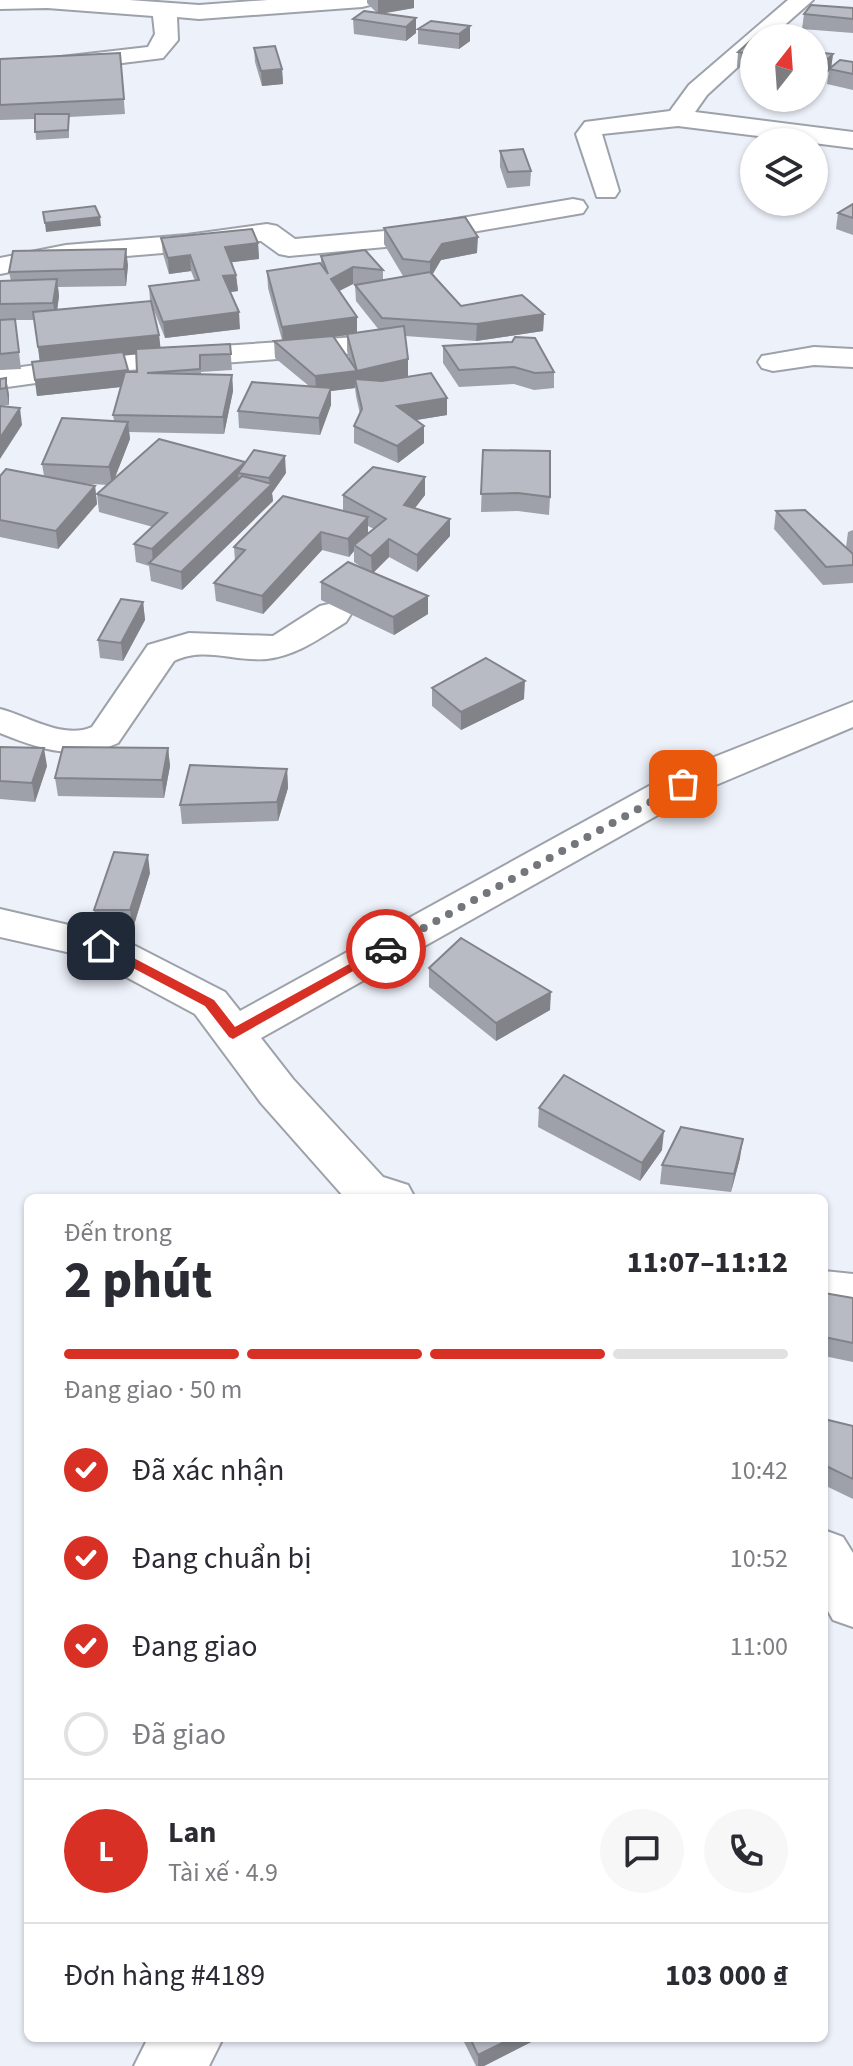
<!DOCTYPE html>
<html lang="vi">
<head>
<meta charset="utf-8">
<style>
  :root { --surface:#fff; --page:#f7f7f7; --text:#2b2b33; --muted:#7c7c81; --line:#e1e1e2; --accent:#d93025 }
  body { margin:0; font-family:"Source Sans 3",sans-serif; background:var(--page); color:var(--text); height:100vh; display:flex; flex-direction:column; font-size:30px; white-space:nowrap }
  * { box-sizing:border-box; margin:0 }
  p { font-size:26px; color:var(--muted) }
  .icon { flex:none; width:44px; height:44px; fill:none; stroke:currentColor; stroke-width:2; stroke-linecap:round; stroke-linejoin:round }
  .map { position:relative; flex:1; overflow:hidden }
  .sheet { position:absolute; left:24px; top:1194px; width:804px; height:848px; display:flex; flex-direction:column; background:var(--surface); border-radius:12px; box-shadow:0 2px 6px #0004 }
  .sheet>* { flex:none }
  .needle { width:52px; rotate:17deg }
  .tools { position:absolute; left:740px; top:24px; display:grid; gap:16px }
  .tools a { display:grid; place-items:center; width:88px; height:88px; border-radius:50%; background:var(--surface); box-shadow:0 2px 6px #0004; font-size:40px }
  .pin { position:absolute; display:grid; place-items:center; width:68px; height:68px; color:#fff; margin:-34px; border-radius:16px; box-shadow:0 4px 12px #0006 }
  .courier { position:absolute; display:grid; place-items:center; width:80px; height:80px; margin:-40px; border:6px solid #d93025; border-radius:50%; background:#fff; color:#222; box-shadow:0 2px 10px #0007 }
  .overview em { font-style:normal; font-weight:800 }
  .overview div { display:flex; flex-direction:column-reverse }
  .overview { display:flex; align-items:center; justify-content:space-between; height:136px; padding:0 40px }
  h1 { font-size:52px; font-weight:800; line-height:60px }
  .bar { display:grid; grid-template-columns:repeat(4,1fr); gap:12px 8px; align-content:center; height:96px; padding:0 40px }
  .bar i { height:10px; border-radius:6px; background:var(--line) }
  .bar .on { background:var(--accent) }
  .bar p { grid-column:span 4 }
  .line { display:flex; align-items:center; gap:20px; padding:0 40px; border-top:2px solid var(--line) }
  .line div { flex:1 }
  .round { display:grid; place-items:center; flex:none; width:84px; height:84px; border-radius:42px; background:var(--page) }
  ol { padding:0 40px; list-style:none }
  li { display:flex; align-items:center; gap:24px; height:88px }
  li p { margin-inline-start:auto }
  li .icon { padding:8px; border-radius:50%; background:var(--accent); color:#fff; stroke-width:4 }
  li:last-child { color:var(--muted) }
  li i { width:44px; height:44px; border:4px solid var(--line); border-radius:50% }
  .map>svg:first-child { display:block }
  .lines { fill:none; stroke-linecap:round; stroke-linejoin:round }
  .minor-casing { stroke:#9da1a9; stroke-width:4 }
  .minor { fill:#fff; fill-rule:evenodd }
  .wall { fill:#9ea1a9; fill-rule:evenodd }
  .shaded-wall { fill:#818389 }
  .building { fill:#b8bbc4; stroke:#818389; stroke-width:2 }
  .route { fill:#d93025 }
  .done { stroke:#73767b; stroke-width:8; stroke-dasharray:0 14.4 }
</style>
</head>
<body>
<div class="map">
<svg width="853" height="2066" viewBox="0 0 853 2066">
  <rect width="100%" height="100%" fill="#edf1fa"/>
  <g class="lines">
    <defs>
      <g id="minor">
        <path d="M 0,0 L 129,0 L 199,5 L 268,0 L 373,0 L 370,5 L 362,7 L 199,19 L 177,17 L 178,40 L 163,58 L 0,78 L 0,64 L 148,47 L 155,34 L 153,16 L 47,8 L 0,9 Z"/>
        <path d="M 788,0 L 813,0 L 770,38 L 754,38 L 754,52 L 707,95 L 695,112 L 853,132 L 853,148 L 678,126 L 602,134 L 619,191 L 615,197 L 597,197 L 576,134 L 585,122 L 670,111 L 689,85 Z"/>
        <path d="M 573,199 L 583,201 L 587,207 L 583,213 L 385,247 L 289,256 L 279,254 L 261,241 L 243,241 L 187,251 L 66,261 L 0,274 L 0,258 L 66,245 L 187,235 L 267,224 L 277,226 L 295,239 L 385,231 Z"/>
        <path d="M 373,336 L 384,339 L 388,345 L 384,351 L 129,370 L 0,388 L 0,370 L 129,352 Z"/>
        <path d="M 814,347 L 853,349 L 853,367 L 814,365 L 773,371 L 762,368 L 758,362 L 762,356 Z"/>
        <path d="M 333,603 L 346,606 L 351,614 L 346,622 C 320,638 298,655 267,659 C 235,662 204,646 174,661 L 118,743 C 77,762 40,749 0,733 L 0,709 C 28,716 63,740 92,727 L 148,645 L 189,633 L 273,636 L 320,606 Z"/>
        <path d="M 853,702 L 853,727 L 697,793 L 261,1038 L 293,1079 L 383,1177 L 408,1185 L 415,1198 L 345,1198 L 261,1103 L 195,1014 L 89,957 L 0,937 L 0,909 L 116,936 L 225,992 L 240,1011 L 669,775 Z"/>
        <path d="M 824,1271 L 853,1274 L 853,1314 L 824,1309 Z"/>
        <path d="M 824,1530 L 843,1537 L 853,1553 L 853,1627 L 833,1620 L 824,1604 Z"/>
        <path d="M 148,2038 L 223,2038 L 209,2066 L 134,2066 Z"/>
      </g>
    </defs>
    <use href="#minor" class="minor-casing"/>
    <use href="#minor" class="minor"/>
  </g>
  <g class="wall">
    <path d="M 367,0 L 414,0 L 414,8 L 381,14 L 416,18 L 416,33 L 406,41 L 354,34 L 353,19 L 377,13 L 367,3 Z"/>
    <path d="M 853,8 L 853,33 L 802,29 L 804,14 Z"/>
    <path d="M 470,26 L 470,41 L 459,49 L 418,44 L 418,29 Z"/>
    <path d="M 754,38 L 754,69 L 737,67 L 738,52 Z"/>
    <path d="M 254,48 L 282,69 L 283,84 L 262,86 L 255,62 Z"/>
    <path d="M 120,53 L 125,114 L 69,117 L 69,138 L 36,140 L 35,119 L 0,120 L 0,59 Z"/>
    <path d="M 833,54 L 831,67 L 853,62 L 853,90 L 827,84 L 829,71 L 814,85 Z"/>
    <path d="M 500,151 L 531,171 L 530,186 L 507,188 L 500,167 Z"/>
    <path d="M 853,204 L 853,235 L 836,229 L 838,213 Z"/>
    <path d="M 384,228 L 477,253 L 441,260 L 433,274 L 461,306 L 544,314 L 543,331 L 476,341 L 405,336 L 408,359 L 408,376 L 398,378 L 447,415 L 416,420 L 424,443 L 398,463 L 354,443 L 354,426 L 360,414 L 356,396 L 355,388 L 331,391 L 331,405 L 320,435 L 239,428 L 238,411 L 309,386 L 275,358 L 274,341 L 282,340 L 268,288 L 267,271 L 321,264 L 321,256 L 383,270 L 383,280 L 406,276 L 403,276 L 384,244 ZM 353,284 L 359,284 L 355,285 L 356,301 L 379,330 L 357,333 L 339,291 ZM 347,335 L 347,351 L 350,361 L 334,337 Z"/>
    <path d="M 161,238 L 258,243 L 259,259 L 232,262 L 236,275 L 238,291 L 230,292 L 240,329 L 165,338 L 153,308 L 159,335 L 160,348 L 230,344 L 232,370 L 201,372 L 201,374 L 232,375 L 233,391 L 224,434 L 129,432 L 130,439 L 114,480 L 159,439 L 286,473 L 272,493 L 273,501 L 182,590 L 151,581 L 149,566 L 136,562 L 134,544 L 153,527 L 99,512 L 97,494 L 108,485 L 76,483 L 95,486 L 97,504 L 58,549 L 0,537 L 0,476 L 44,476 L 42,464 L 114,421 L 113,415 L 121,387 L 37,396 L 32,362 L 40,361 L 34,320 L 15,320 L 21,369 L 0,370 L 0,281 L 11,281 L 9,272 L 128,265 L 126,286 L 58,287 L 59,296 L 57,310 L 150,301 L 149,286 L 195,281 L 191,271 L 169,274 L 163,254 ZM 136,354 L 137,372 L 128,372 L 124,355 Z"/>
    <path d="M 443,346 L 554,372 L 554,388 L 534,390 L 514,384 L 459,387 L 443,363 Z"/>
    <path d="M 6,378 L 9,395 L 9,405 L 0,406 L 0,379 Z"/>
    <path d="M 483,450 L 550,497 L 549,515 L 518,511 L 481,512 Z"/>
    <path d="M 343,495 L 425,495 L 415,508 L 450,519 L 450,536 L 417,572 L 389,557 L 373,573 L 428,614 L 394,635 L 321,600 L 321,582 L 363,568 L 354,562 L 354,551 L 349,557 L 322,550 L 263,614 L 216,601 L 214,583 L 235,562 L 234,547 L 343,511 ZM 368,526 L 374,529 L 368,534 Z"/>
    <path d="M 776,511 L 846,547 L 848,532 L 853,530 L 853,583 L 823,585 L 774,529 Z"/>
    <path d="M 143,602 L 145,620 L 123,661 L 100,658 L 98,640 Z"/>
    <path d="M 432,688 L 524,699 L 461,730 L 432,706 Z"/>
    <path d="M 0,747 L 47,766 L 35,802 L 0,799 Z"/>
    <path d="M 168,748 L 170,766 L 164,798 L 58,796 L 55,778 Z"/>
    <path d="M 287,769 L 288,788 L 278,821 L 182,824 L 180,805 Z"/>
    <path d="M 150,873 L 133,928 L 96,929 L 94,910 Z"/>
    <path d="M 429,968 L 550,1010 L 496,1041 L 429,987 Z"/>
    <path d="M 539,1108 L 662,1150 L 640,1181 L 538,1127 Z"/>
    <path d="M 740,1158 L 731,1192 L 660,1184 L 662,1165 Z"/>
    <path d="M 824,1293 L 853,1298 L 853,1362 L 824,1356 Z"/>
    <path d="M 824,1419 L 853,1426 L 853,1499 L 824,1485 Z"/>
    <path d="M 462,2038 L 539,2038 L 484,2066 L 476,2066 Z"/>
  </g>
  <g class="shaded-wall">
    <path d="M 378,0 L 414,0 L 414,8 L 378,14 Z"/>
    <path d="M 416,18 L 416,33 L 406,41 L 406,27 Z"/>
    <path d="M 470,26 L 470,41 L 459,49 L 459,34 Z"/>
    <path d="M 833,54 L 831,69 L 829,69 L 829,71 L 814,85 L 814,72 Z"/>
    <path d="M 282,69 L 283,84 L 262,86 L 261,71 Z"/>
    <path d="M 100,217 L 101,226 L 46,232 L 45,223 Z"/>
    <path d="M 478,237 L 477,253 L 441,260 L 430,278 L 430,262 L 442,244 Z"/>
    <path d="M 258,243 L 259,259 L 226,263 L 225,247 Z"/>
    <path d="M 126,249 L 128,265 L 126,286 L 124,269 Z"/>
    <path d="M 190,255 L 191,271 L 169,274 L 168,258 Z"/>
    <path d="M 353,267 L 353,284 L 331,295 L 331,279 Z"/>
    <path d="M 236,275 L 238,291 L 224,293 L 223,276 Z"/>
    <path d="M 57,279 L 59,296 L 56,319 L 53,303 Z"/>
    <path d="M 239,312 L 240,329 L 165,338 L 163,322 Z"/>
    <path d="M 544,314 L 543,331 L 476,341 L 477,324 Z"/>
    <path d="M 357,317 L 357,334 L 283,343 L 282,327 Z"/>
    <path d="M 159,335 L 161,352 L 40,364 L 38,347 Z"/>
    <path d="M 408,359 L 408,376 L 357,388 L 357,371 Z"/>
    <path d="M 128,370 L 130,386 L 37,396 L 35,380 Z"/>
    <path d="M 357,371 L 357,386 L 355,379 L 355,388 L 331,391 L 331,405 L 320,435 L 315,376 Z"/>
    <path d="M 232,375 L 233,391 L 224,434 L 223,417 Z"/>
    <path d="M 6,378 L 9,395 L 9,405 L 6,388 Z"/>
    <path d="M 447,398 L 447,415 L 398,423 L 397,406 Z"/>
    <path d="M 20,408 L 22,425 L 0,459 L 0,438 Z"/>
    <path d="M 128,422 L 130,439 L 112,485 L 109,467 Z"/>
    <path d="M 424,426 L 424,443 L 398,463 L 397,446 Z"/>
    <path d="M 285,456 L 286,473 L 272,493 L 273,501 L 182,590 L 181,572 L 270,486 L 269,478 Z"/>
    <path d="M 245,462 L 246,474 L 238,473 L 239,486 L 153,565 L 152,549 Z"/>
    <path d="M 425,477 L 425,495 L 404,522 L 404,505 Z"/>
    <path d="M 95,486 L 97,504 L 58,549 L 56,531 Z"/>
    <path d="M 368,517 L 368,535 L 354,545 L 354,551 L 349,557 L 348,539 Z"/>
    <path d="M 450,519 L 450,536 L 417,572 L 417,555 Z"/>
    <path d="M 321,532 L 322,550 L 263,614 L 262,596 Z"/>
    <path d="M 389,539 L 389,557 L 372,574 L 371,556 Z"/>
    <path d="M 428,596 L 428,614 L 394,635 L 393,617 Z"/>
    <path d="M 143,602 L 145,620 L 123,661 L 121,643 Z"/>
    <path d="M 525,681 L 524,699 L 461,730 L 461,712 Z"/>
    <path d="M 44,748 L 47,766 L 35,802 L 32,783 Z"/>
    <path d="M 168,748 L 170,766 L 164,798 L 162,780 Z"/>
    <path d="M 287,769 L 288,788 L 278,821 L 277,802 Z"/>
    <path d="M 148,855 L 150,873 L 133,928 L 130,910 Z"/>
    <path d="M 551,992 L 550,1010 L 496,1041 L 496,1023 Z"/>
    <path d="M 664,1131 L 662,1150 L 640,1181 L 642,1163 Z"/>
    <path d="M 743,1139 L 740,1158 L 731,1192 L 734,1174 Z"/>
    <path d="M 512,2038 L 539,2038 L 484,2066 L 478,2066 L 478,2055 Z"/>
  </g>
  <g class="building">
    <path d="M 811,5 L 853,8 L 853,19 L 804,14 Z"/>
    <path d="M 364,11 L 416,18 L 406,27 L 353,19 Z"/>
    <path d="M 431,21 L 470,26 L 459,34 L 418,29 Z"/>
    <path d="M 758,34 L 780,38 L 754,38 L 754,54 L 738,52 Z"/>
    <path d="M 275,46 L 282,69 L 261,71 L 254,48 Z"/>
    <path d="M 814,52 L 833,54 L 814,72 Z"/>
    <path d="M 120,53 L 124,99 L 0,105 L 0,59 Z"/>
    <path d="M 840,60 L 853,62 L 853,74 L 829,69 Z"/>
    <path d="M 35,114 L 69,114 L 68,130 L 35,132 Z"/>
    <path d="M 523,149 L 531,171 L 508,172 L 500,151 Z"/>
    <path d="M 853,204 L 853,218 L 838,213 Z"/>
    <path d="M 95,206 L 100,217 L 45,223 L 43,212 Z"/>
    <path d="M 465,217 L 478,237 L 442,244 L 430,262 L 403,259 L 384,228 Z"/>
    <path d="M 252,229 L 258,243 L 225,247 L 236,275 L 223,276 L 239,312 L 163,322 L 149,286 L 199,280 L 190,255 L 168,258 L 161,238 Z"/>
    <path d="M 126,249 L 124,269 L 9,272 L 13,251 Z"/>
    <path d="M 365,250 L 383,270 L 353,267 L 331,279 L 357,317 L 282,327 L 267,271 L 320,263 L 328,274 L 321,256 Z"/>
    <path d="M 430,272 L 461,306 L 522,295 L 544,314 L 477,324 L 382,318 L 355,285 Z"/>
    <path d="M 57,279 L 53,303 L 0,304 L 0,281 Z"/>
    <path d="M 151,301 L 159,335 L 38,347 L 33,312 Z"/>
    <path d="M 15,319 L 19,352 L 0,354 L 0,320 Z"/>
    <path d="M 404,326 L 408,359 L 357,371 L 347,334 Z"/>
    <path d="M 333,336 L 357,371 L 315,376 L 274,341 Z"/>
    <path d="M 515,337 L 535,338 L 554,372 L 535,373 L 514,367 L 459,370 L 443,346 L 512,342 Z"/>
    <path d="M 230,344 L 231,354 L 200,355 L 200,369 L 147,373 L 232,375 L 223,417 L 113,415 L 125,372 L 137,372 L 136,349 Z"/>
    <path d="M 123,352 L 128,370 L 35,380 L 32,362 Z"/>
    <path d="M 431,373 L 447,398 L 397,406 L 424,426 L 397,446 L 354,426 L 362,409 L 355,379 L 382,381 Z"/>
    <path d="M 6,378 L 6,388 L 0,389 L 0,379 Z"/>
    <path d="M 252,382 L 331,388 L 319,418 L 238,411 Z"/>
    <path d="M 0,406 L 20,408 L 0,438 Z"/>
    <path d="M 62,418 L 128,422 L 109,467 L 42,464 Z"/>
    <path d="M 159,439 L 245,462 L 152,549 L 134,544 L 167,513 L 97,494 Z"/>
    <path d="M 254,450 L 285,456 L 269,478 L 238,473 Z"/>
    <path d="M 483,450 L 550,451 L 550,497 L 518,493 L 481,494 Z"/>
    <path d="M 373,467 L 425,477 L 404,505 L 450,519 L 417,555 L 389,539 L 371,556 L 354,545 L 386,519 L 343,495 Z"/>
    <path d="M 6,469 L 95,486 L 56,531 L 0,520 L 0,476 Z"/>
    <path d="M 242,476 L 272,484 L 181,572 L 149,563 Z"/>
    <path d="M 283,496 L 368,517 L 348,539 L 321,532 L 262,596 L 214,583 L 245,550 L 234,547 Z"/>
    <path d="M 805,510 L 853,554 L 853,565 L 826,567 L 776,511 Z"/>
    <path d="M 348,562 L 428,596 L 393,617 L 321,582 Z"/>
    <path d="M 121,599 L 143,602 L 121,643 L 98,640 Z"/>
    <path d="M 486,658 L 525,681 L 461,712 L 432,688 Z"/>
    <path d="M 0,747 L 44,748 L 32,783 L 0,781 Z"/>
    <path d="M 63,747 L 168,748 L 162,780 L 55,778 Z"/>
    <path d="M 190,765 L 287,769 L 277,802 L 180,805 Z"/>
    <path d="M 114,852 L 148,855 L 130,910 L 94,910 Z"/>
    <path d="M 461,938 L 551,992 L 496,1023 L 429,968 Z"/>
    <path d="M 564,1075 L 664,1131 L 642,1163 L 539,1108 Z"/>
    <path d="M 681,1127 L 743,1139 L 734,1174 L 662,1165 Z"/>
    <path d="M 824,1293 L 853,1298 L 853,1343 L 824,1337 Z"/>
    <path d="M 824,1419 L 853,1426 L 853,1479 L 824,1465 Z"/>
    <path d="M 470,2038 L 512,2038 L 478,2055 Z"/>
  </g>
  <path class="route" d="M 101,941 L 214,1000 L 235,1027 L 382,946 L 392,949 L 233,1039 L 229,1037 L 205,1006 L 97,949 L 95,946 Z"/>
  <g class="lines">
    <path class="done" d="M 386,949 L 683,784"/>
  </g>
</svg>
<div class="tools">
<a><svg class="needle" viewBox="-14 -14 28 28"><path d="M0-13l5 13h-10z" fill="#e53935"/><path d="M0 13l5-13h-10z" fill="#7c7c81"/></svg></a>
<a><svg class="icon" aria-label="layers" viewBox="0 0 24 24"><path d="M12 4l9 5-9 5-9-5zM3 14l9 5 9-5"/></svg></a>
</div>
<div class="pin" style="left:683px;top:784px;background:#ea580c"><svg class="icon" aria-label="bag" viewBox="0 0 24 24"><path d="M5 8h14l-1 12H6zM9 8a3 3 0 0 1 6 0"/></svg></div>
<div class="pin" style="left:101px;top:946px;background:#1f2937"><svg class="icon" aria-label="home" viewBox="0 0 24 24"><path d="M3 11l9-7 9 7M6 9v11h12V9"/></svg></div>
<div class="courier" style="left:386px;top:949px"><svg class="icon" aria-label="car" viewBox="0 0 24 24"><path d="M5 17H2v-5l4-1 3-4h7l3 4 3 1v5h-3M9 17h6M6 11h13"/><circle cx="7" cy="17" r="2"/><circle cx="17" cy="17" r="2"/></svg></div>
<section class="sheet">
<div class="overview"><div><h1>2 phút</h1><p>Đến trong</p></div><em>11:07–11:12</em></div>
<div class="bar"><i class="on"></i><i class="on"></i><i class="on"></i><i></i><p>Đang giao · 50 m</p></div>
<ol>
<li><svg class="icon" aria-label="check" viewBox="0 0 24 24"><path d="M5 12l5 5 9-10"/></svg>Đã xác nhận<p>10:42</p></li>
<li><svg class="icon" aria-label="check" viewBox="0 0 24 24"><path d="M5 12l5 5 9-10"/></svg>Đang chuẩn bị<p>10:52</p></li>
<li><svg class="icon" aria-label="check" viewBox="0 0 24 24"><path d="M5 12l5 5 9-10"/></svg>Đang giao<p>11:00</p></li>
<li><i></i>Đã giao</li>
</ol>
<div class="line" style="height:144px"><b class="round" style="background:var(--accent);color:#fff">L</b><div><b>Lan</b><p>Tài xế · 4.9</p></div><a class="round"><svg class="icon" aria-label="chat" viewBox="0 0 24 24"><path d="M4 5h16v11H9l-5 4z"/></svg></a><a class="round"><svg class="icon" aria-label="phone" viewBox="0 0 24 24"><path d="M5 4h4l2 5-3 2q2 4 5 5l2-3 5 2v4C11 20 4 13 5 4z"/></svg></a></div>
<div class="line" style="height:104px"><div>Đơn hàng #4189</div><b>103 000 ₫</b></div>
</section>
</div>
</body>
</html>
